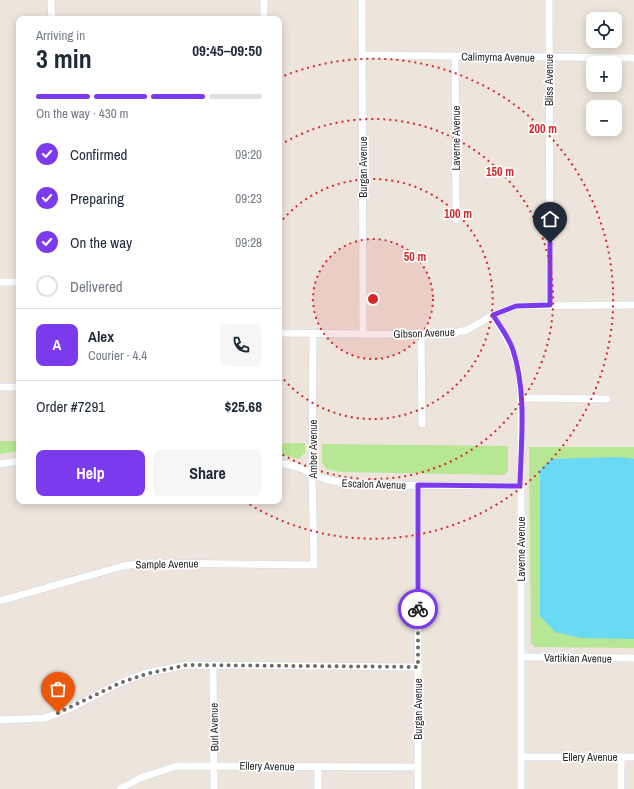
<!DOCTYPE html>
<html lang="en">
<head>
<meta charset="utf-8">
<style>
  :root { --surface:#fff; --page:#f6f6f7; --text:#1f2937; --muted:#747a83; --line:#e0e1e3; --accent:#7c3aed }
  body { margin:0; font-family:"Archivo Narrow",sans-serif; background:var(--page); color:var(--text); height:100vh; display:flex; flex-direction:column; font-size:15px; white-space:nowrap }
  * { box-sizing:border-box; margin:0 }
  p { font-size:13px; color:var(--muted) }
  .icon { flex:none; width:22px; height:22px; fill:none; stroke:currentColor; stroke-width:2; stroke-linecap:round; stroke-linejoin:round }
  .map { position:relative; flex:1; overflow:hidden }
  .drawer { position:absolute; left:16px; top:16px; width:266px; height:488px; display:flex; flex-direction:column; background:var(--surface); border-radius:8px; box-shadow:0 2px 10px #0003 }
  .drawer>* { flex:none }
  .controls { position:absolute; left:586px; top:12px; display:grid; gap:8px }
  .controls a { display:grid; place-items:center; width:36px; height:36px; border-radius:8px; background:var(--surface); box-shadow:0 2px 10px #0003; font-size:20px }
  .pin { position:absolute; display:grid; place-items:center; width:34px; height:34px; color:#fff; margin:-41px -17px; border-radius:50% 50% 50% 0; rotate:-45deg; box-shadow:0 0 4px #0007 }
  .pin .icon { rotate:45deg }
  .courier { position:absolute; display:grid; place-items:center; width:40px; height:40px; margin:-20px; border:3px solid #7c3aed; border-radius:50%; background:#fff; color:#222; box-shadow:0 1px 5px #0007 }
  .overview em { font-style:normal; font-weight:700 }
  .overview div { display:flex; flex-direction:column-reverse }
  .overview { display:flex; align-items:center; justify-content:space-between; height:68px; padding:0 20px }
  h1 { font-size:26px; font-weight:700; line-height:30px }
  .bar { display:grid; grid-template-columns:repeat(4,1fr); gap:6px 4px; align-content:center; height:48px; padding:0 20px }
  .bar i { height:5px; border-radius:3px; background:var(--line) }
  .bar .active { background:var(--accent) }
  .bar p { grid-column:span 4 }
  .line { display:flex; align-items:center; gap:10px; padding:0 20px; border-top:1px solid var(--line) }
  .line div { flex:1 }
  .round { display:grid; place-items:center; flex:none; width:42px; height:42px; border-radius:8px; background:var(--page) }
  ol { padding:0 20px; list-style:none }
  li { display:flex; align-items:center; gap:12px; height:44px }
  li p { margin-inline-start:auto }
  li .icon { padding:4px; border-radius:50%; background:var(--accent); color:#fff; stroke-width:4 }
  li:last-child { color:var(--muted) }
  li i { width:22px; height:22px; border:2px solid var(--line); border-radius:50% }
  .cta { display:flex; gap:8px; margin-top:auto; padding:8px 20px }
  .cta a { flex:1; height:46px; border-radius:8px; background:var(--accent); color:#fff; font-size:16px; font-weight:700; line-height:46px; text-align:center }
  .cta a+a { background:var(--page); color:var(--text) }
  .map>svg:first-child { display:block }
  .green { fill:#b7e695 }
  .water { fill:#6ad9f3 }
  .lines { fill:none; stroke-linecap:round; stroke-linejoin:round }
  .minor-casing { stroke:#d0d5e3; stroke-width:8 }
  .minor { stroke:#fff; stroke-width:7 }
  .done { stroke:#6e6b68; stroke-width:4; stroke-dasharray:0 7.2 }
  .route { stroke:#7c3aed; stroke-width:5 }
  .ring { fill:none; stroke:#d62828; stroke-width:2; stroke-dasharray:2 4 }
  .labels { text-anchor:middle; stroke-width:3.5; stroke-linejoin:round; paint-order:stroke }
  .street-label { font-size:11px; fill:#2a2a2a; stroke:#fff }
  .centre { fill:#d62828; stroke:#fff; stroke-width:2 }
  .ring-label { font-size:12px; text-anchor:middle; font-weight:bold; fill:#d62828; stroke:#fff; stroke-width:3.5; stroke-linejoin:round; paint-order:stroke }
</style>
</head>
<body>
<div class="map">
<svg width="634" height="789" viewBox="0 0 634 789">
  <rect width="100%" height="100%" fill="#ede4db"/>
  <g class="green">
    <path d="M 0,441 L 19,441 L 19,451 L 0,454 Z"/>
    <path d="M 279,443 L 305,443 L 305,453 L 299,459 L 279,454 Z"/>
    <path d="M 322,444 L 508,446 L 508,471 L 504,475 L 341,472 L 327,469 L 322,463 Z"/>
    <path d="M 529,447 L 634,447 L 634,648 L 535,647 L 531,643 Z"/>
  </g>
  <path class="water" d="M 619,457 L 634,459 L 634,639 L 581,638 L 555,632 L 540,616 L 540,470 L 551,459 Z"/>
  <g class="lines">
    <defs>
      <g id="minor">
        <path d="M 51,0 L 52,19"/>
        <path d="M 264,0 L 264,19"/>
        <path d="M 362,0 L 363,334"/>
        <path d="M 549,0 L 550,305"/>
        <path d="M 363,55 L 634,58"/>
        <path d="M 455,56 L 456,220"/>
        <path d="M 0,282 L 19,282"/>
        <path d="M 493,315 L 512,348 L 519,371 L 521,398 L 521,789"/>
        <path d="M 279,333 L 444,335 L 467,330 L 493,315 L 516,306 L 634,305"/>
        <path d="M 421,334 L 422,424"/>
        <path d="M 0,387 L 19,387"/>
        <path d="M 521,398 L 607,399"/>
        <path d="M 279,463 L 298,467 L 325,479 L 353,485 L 520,486"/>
        <path d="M 0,464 L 19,461"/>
        <path d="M 0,601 L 123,566 L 146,563 L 314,565 L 312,474 L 313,333"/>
        <path d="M 522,657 L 634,658"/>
        <path d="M 213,665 L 214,789"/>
        <path d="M 0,720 L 45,718 L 71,708 L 120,683 L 146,673 L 187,665 L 418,667"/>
        <path d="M 521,757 L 634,757"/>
        <path d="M 120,789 L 140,778 L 177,766 L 418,767"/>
        <path d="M 318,789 L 318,767"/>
        <path d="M 418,789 L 418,485"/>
        <path d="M 621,789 L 621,757"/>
      </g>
    </defs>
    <use href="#minor" class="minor-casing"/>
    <use href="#minor" class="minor"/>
  </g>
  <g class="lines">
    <path class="done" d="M 58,713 L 120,683 L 146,674 L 186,665 L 418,667 L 418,609"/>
    <path class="route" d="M 418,609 L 418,485 L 520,486 C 521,441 527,393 513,350 C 509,338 500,326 493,315 L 516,306 L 550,305 L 550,243"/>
  </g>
  <circle cx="373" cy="299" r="60" fill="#d62828" fill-opacity=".12"/>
  <g class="ring">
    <circle cx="373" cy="299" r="60"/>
    <path d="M279 224A120 120 0 1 1 279 374"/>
    <path d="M280 145A180 180 0 1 1 280 453"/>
    <path d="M279 78A240 240 0 1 1 244 501"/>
  </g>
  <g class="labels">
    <g class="street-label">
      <text transform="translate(498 57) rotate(1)" y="4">Calimyrna Avenue</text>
      <text transform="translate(549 80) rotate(-90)" y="4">Bliss Avenue</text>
      <text transform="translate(456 138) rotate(-90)" y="4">Laverne Avenue</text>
      <text transform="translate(363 167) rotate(-90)" y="4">Burgan Avenue</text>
      <text transform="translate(424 333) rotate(-2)" y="4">Gibson Avenue</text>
      <text transform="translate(313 449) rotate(-90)" y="4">Amber Avenue</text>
      <text transform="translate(374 484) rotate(2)" y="4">Escalon Avenue</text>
      <text transform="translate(521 549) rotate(-90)" y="4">Laverne Avenue</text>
      <text transform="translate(167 564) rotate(-1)" y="4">Sample Avenue</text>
      <text transform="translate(578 658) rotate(1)" y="4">Vartikian Avenue</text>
      <text transform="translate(418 709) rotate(-90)" y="4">Burgan Avenue</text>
      <text transform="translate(214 727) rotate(-91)" y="4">Burl Avenue</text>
      <text x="590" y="761">Ellery Avenue</text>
      <text transform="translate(267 766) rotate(1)" y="4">Ellery Avenue</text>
    </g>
  </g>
  <circle cx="373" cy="299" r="6" class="centre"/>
  <g class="ring-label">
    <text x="543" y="133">200 m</text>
    <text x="500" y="176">150 m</text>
    <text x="458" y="218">100 m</text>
    <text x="415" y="261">50 m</text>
  </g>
</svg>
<div class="controls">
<a><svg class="icon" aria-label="locate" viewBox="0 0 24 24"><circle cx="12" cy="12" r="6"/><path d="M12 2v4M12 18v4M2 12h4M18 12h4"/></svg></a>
<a>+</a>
<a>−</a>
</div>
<div class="pin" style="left:58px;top:713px;background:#ea580c"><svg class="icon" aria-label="bag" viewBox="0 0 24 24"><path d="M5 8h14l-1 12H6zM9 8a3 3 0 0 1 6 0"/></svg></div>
<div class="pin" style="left:550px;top:243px;background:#1f2937"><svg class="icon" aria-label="home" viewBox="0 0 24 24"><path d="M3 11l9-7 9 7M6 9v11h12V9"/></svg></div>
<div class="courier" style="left:418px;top:609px"><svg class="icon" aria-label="bike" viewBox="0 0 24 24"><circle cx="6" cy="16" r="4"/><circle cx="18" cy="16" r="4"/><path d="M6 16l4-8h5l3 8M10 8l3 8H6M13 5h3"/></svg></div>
<section class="drawer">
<div class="overview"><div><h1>3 min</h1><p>Arriving in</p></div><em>09:45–09:50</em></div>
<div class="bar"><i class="active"></i><i class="active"></i><i class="active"></i><i></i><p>On the way · 430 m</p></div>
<ol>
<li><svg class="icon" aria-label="check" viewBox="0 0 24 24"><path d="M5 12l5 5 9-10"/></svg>Confirmed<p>09:20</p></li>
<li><svg class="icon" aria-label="check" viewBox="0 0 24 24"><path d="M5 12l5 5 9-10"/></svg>Preparing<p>09:23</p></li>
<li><svg class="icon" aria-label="check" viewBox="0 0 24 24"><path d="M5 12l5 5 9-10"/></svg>On the way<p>09:28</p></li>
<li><i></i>Delivered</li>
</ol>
<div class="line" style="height:72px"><b class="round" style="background:var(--accent);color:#fff">A</b><div><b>Alex</b><p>Courier · 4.4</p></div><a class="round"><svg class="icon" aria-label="phone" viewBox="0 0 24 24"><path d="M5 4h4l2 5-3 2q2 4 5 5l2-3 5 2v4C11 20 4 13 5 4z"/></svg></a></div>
<div class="line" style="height:52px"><div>Order #7291</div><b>$25.68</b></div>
<div class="cta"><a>Help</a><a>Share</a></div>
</section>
</div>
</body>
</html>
